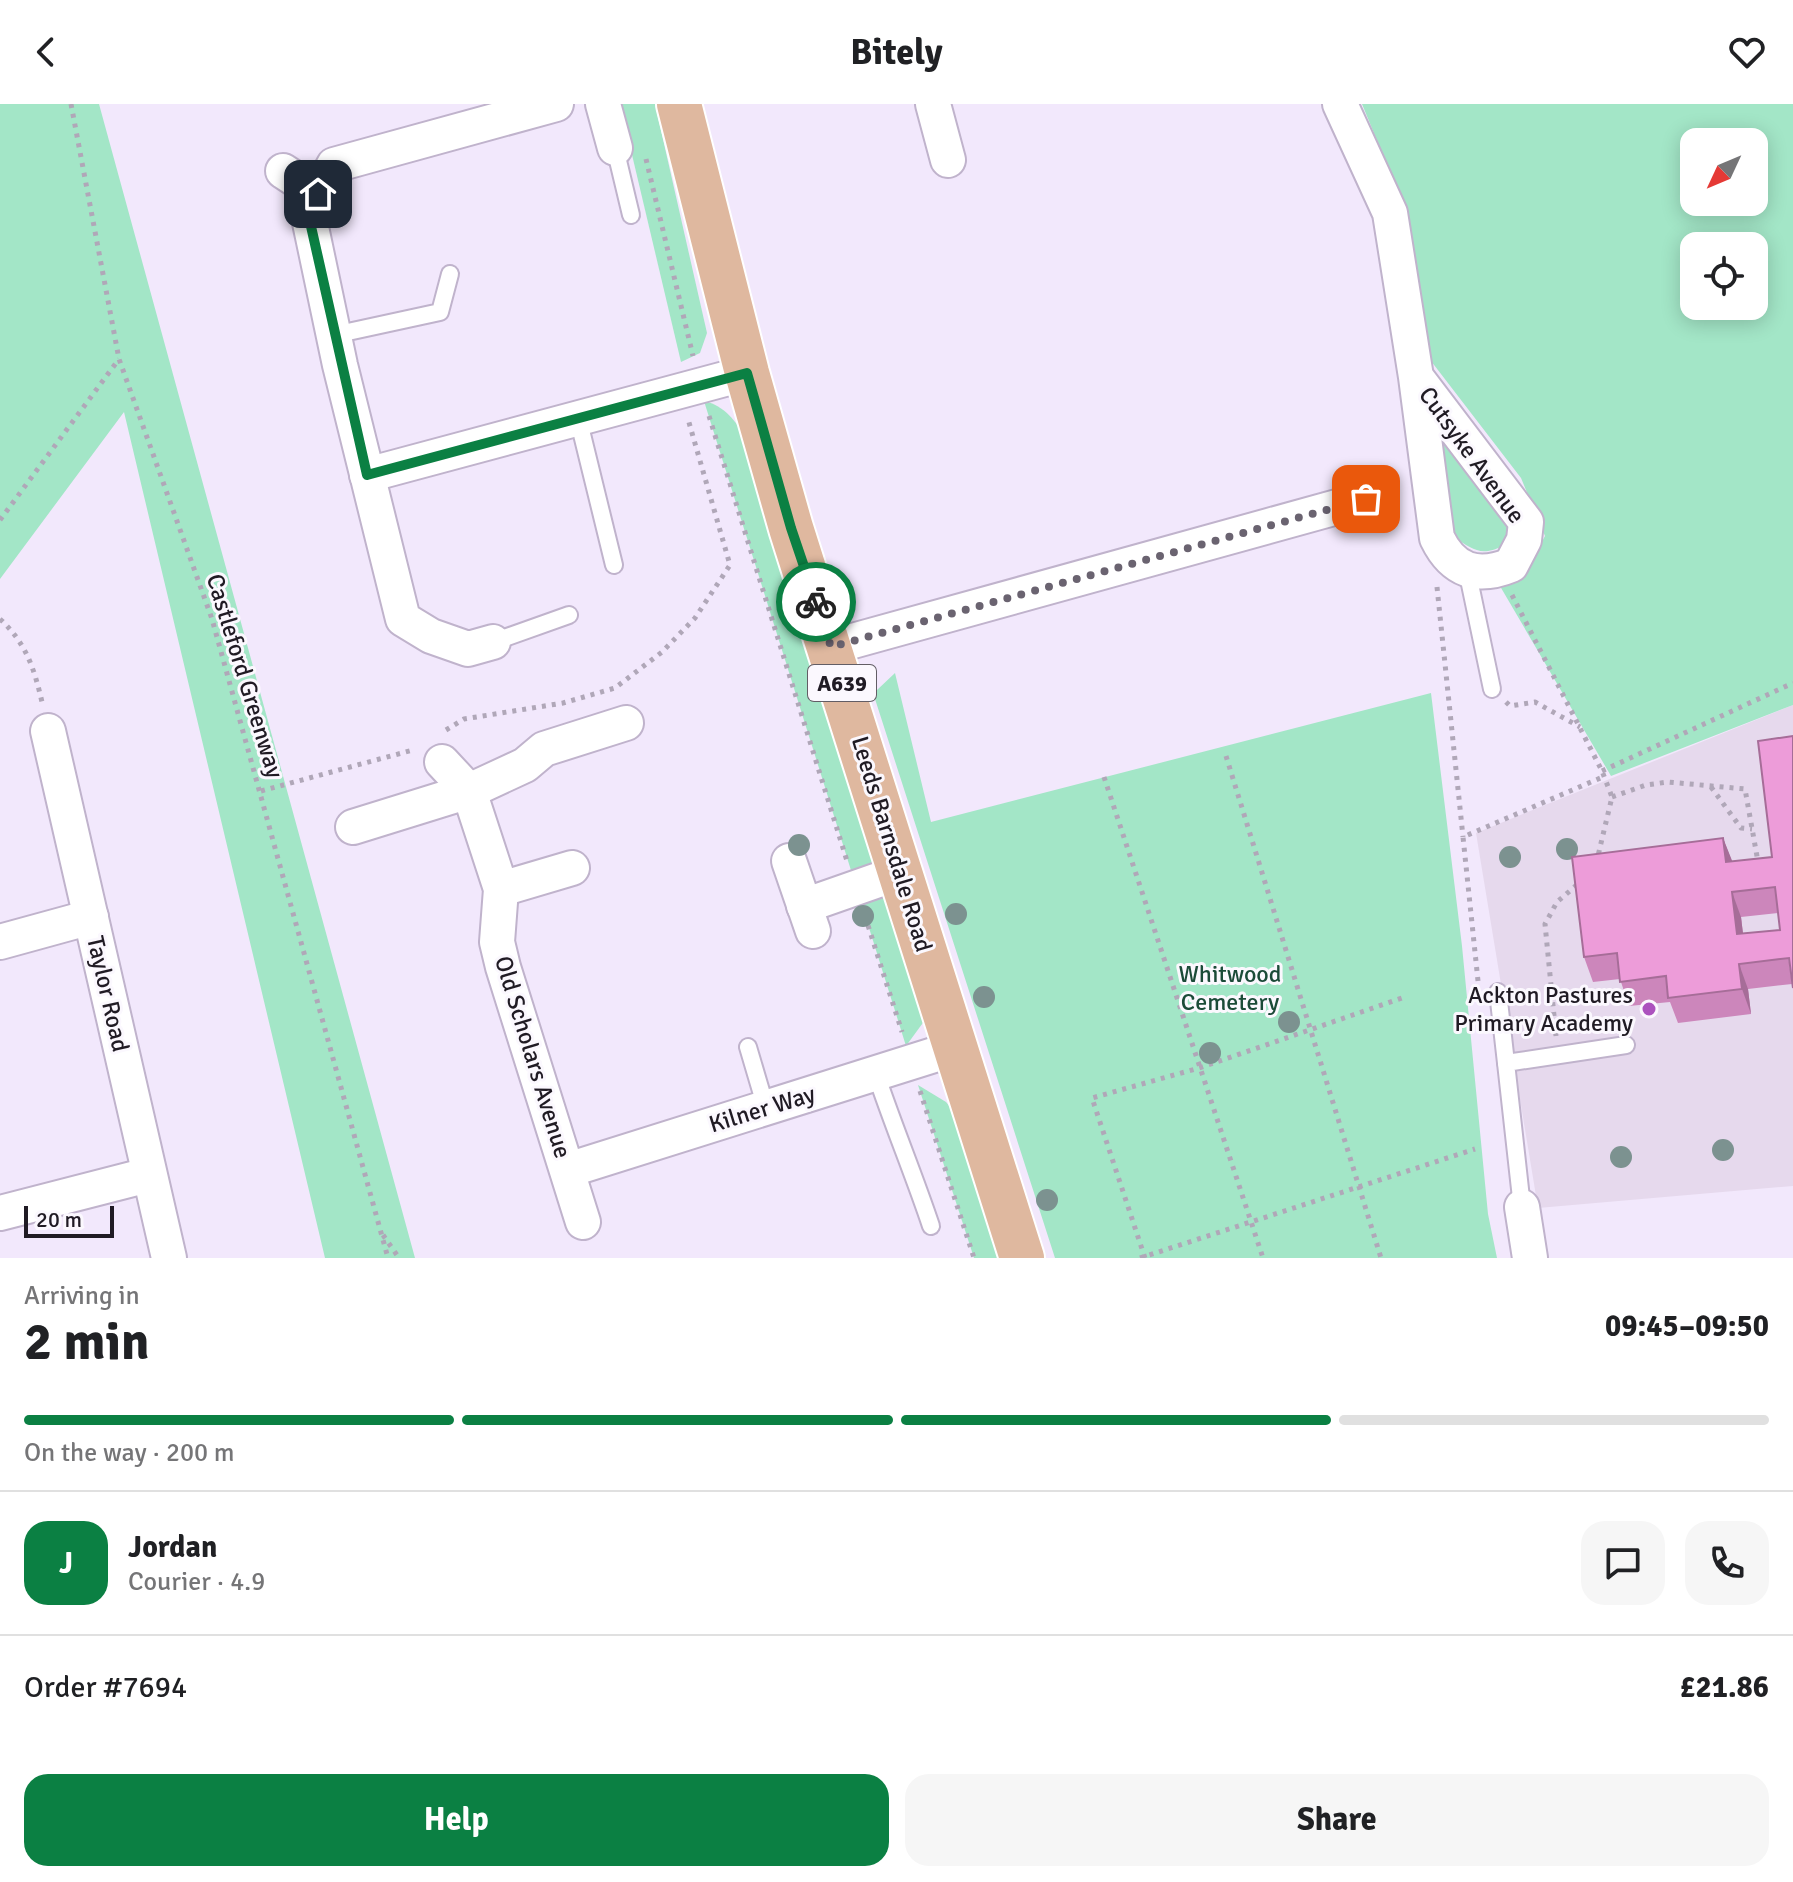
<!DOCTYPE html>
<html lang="en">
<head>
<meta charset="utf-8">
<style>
  :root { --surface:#fff; --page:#f6f6f6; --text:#202124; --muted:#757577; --line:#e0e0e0; --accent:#0b8043 }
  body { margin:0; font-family:Signika,sans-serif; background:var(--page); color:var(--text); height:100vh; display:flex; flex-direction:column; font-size:30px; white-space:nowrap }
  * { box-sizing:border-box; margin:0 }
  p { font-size:26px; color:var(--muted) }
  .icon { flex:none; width:44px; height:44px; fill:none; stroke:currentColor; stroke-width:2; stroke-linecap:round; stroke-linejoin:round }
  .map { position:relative; height:1154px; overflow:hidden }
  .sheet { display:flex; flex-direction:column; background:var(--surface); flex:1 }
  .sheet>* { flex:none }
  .needle { width:52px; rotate:226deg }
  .controls { position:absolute; left:1680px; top:24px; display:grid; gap:16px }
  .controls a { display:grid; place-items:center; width:88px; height:88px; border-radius:16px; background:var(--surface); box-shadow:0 4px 20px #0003; font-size:40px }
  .scale { position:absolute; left:24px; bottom:20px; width:90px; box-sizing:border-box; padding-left:8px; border:4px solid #201b24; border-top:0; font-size:22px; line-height:28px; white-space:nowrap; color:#201b24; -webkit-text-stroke:6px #fbf8fe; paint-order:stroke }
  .pin { position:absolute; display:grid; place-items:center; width:68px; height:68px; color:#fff; margin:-34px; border-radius:16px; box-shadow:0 4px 12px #0006 }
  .courier { position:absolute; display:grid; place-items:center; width:80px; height:80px; margin:-40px; border:6px solid #0b8043; border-radius:50%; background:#fff; color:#222; box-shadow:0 2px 10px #0007 }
  .headline em { font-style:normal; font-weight:800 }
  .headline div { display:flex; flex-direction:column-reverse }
  .headline { display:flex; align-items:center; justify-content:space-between; height:136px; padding:0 24px }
  h1 { font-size:52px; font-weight:800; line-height:60px }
  .bar { display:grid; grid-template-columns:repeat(4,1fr); gap:12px 8px; align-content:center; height:96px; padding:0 24px }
  .bar i { height:10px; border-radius:6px; background:var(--line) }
  .bar .active { background:var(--accent) }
  .bar p { grid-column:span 4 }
  .line { display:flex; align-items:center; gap:20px; padding:0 24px; border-top:2px solid var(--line) }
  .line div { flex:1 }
  .round { display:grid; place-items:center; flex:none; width:84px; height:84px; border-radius:24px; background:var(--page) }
  .action { display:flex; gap:16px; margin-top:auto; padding:16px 24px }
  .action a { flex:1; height:92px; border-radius:24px; background:var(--accent); color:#fff; font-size:32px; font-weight:800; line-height:92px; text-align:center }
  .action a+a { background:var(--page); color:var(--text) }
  header { display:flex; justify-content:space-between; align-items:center; height:104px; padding:0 24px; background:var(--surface); font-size:36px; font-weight:800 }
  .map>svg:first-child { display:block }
  .education { fill:#e6d9ed }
  .green { fill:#a3e6c7; fill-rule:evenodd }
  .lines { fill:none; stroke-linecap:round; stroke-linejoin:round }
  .lane-casing { stroke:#c0b3cc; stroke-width:20 }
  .street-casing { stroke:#c0b3cc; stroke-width:38 }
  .primary-casing { stroke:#fff; stroke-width:48 }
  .path { stroke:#b0a7b8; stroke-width:5; stroke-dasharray:4 6; stroke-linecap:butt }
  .lane { stroke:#fff; stroke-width:16 }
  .street { stroke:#fff; stroke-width:34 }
  .primary { stroke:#dfb89f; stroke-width:44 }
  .tree { fill:#7c9290 }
  .wall { fill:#cc86bb; fill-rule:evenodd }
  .shaded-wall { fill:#a66d98 }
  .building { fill:#ed9cd9; stroke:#a66d98; stroke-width:2; fill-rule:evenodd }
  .done { stroke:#6a6370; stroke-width:8; stroke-dasharray:0 14.4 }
  .route { stroke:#0b8043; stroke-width:10 }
  .poi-dot { fill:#ac52be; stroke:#fbf8fe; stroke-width:3 }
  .labels { text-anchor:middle; stroke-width:6; stroke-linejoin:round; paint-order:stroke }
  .shield { fill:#fbf8fe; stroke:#625d65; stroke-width:2 }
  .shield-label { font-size:22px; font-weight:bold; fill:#201b24 }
  .street-label { font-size:24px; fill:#201b24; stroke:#fbf8fe }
  .park-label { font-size:24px; fill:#1b4b38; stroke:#fbf8fe }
  .poi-label { font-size:24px; fill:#201b24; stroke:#fbf8fe; text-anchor:end }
</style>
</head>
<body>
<header><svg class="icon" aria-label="back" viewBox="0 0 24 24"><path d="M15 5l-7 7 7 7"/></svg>Bitely<svg class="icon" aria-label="heart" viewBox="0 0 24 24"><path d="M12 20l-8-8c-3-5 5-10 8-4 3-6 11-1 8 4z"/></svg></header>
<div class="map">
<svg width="1793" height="1154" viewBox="0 0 1793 1154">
  <rect width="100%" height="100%" fill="#f2e8fc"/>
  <path class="education" d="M 1793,601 L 1793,1082 L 1538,1104 L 1476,729 Z"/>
  <g class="green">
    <path d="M 0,0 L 99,0 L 415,1154 L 325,1154 L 124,308 L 0,475 Z"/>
    <path d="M 620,0 L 655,0 L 707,229 L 700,249 L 681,258 Z"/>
    <path d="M 1362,0 L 1793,0 L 1793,601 L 1611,672 L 1497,477 L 1529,462 L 1545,432 L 1521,374 L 1431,257 L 1403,100 ZM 1694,38 L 1754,38 L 1754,98 L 1694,98 ZM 1694,142 L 1754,142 L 1754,202 L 1694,202 Z"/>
    <path d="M 704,297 C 725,302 736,317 746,335 L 925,916 L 906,942 Z"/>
    <path d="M 1438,321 L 1509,411 L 1510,426 L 1503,442 C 1480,453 1473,445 1453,433 Z"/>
    <path d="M 895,569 L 931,718 L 1431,589 L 1462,842 L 1488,1110 L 1497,1154 L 1055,1154 L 875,595 L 877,586 Z"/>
    <path d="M 918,981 L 946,998 L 954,1008 L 1002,1154 L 974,1154 Z"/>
  </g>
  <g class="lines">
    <defs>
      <g id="lane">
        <path d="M 615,44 L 631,111"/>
        <path d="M 334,231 L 440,208 L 450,170"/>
        <path d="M 578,314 L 614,461"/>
        <path d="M 1467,466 L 1492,585"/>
        <path d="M 493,538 L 569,511"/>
        <path d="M 1498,888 L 1506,959"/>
        <path d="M 748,943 L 766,1004"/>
        <path d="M 876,970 C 893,1021 914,1071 931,1122"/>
        <path d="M 1522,1103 L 1506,959 L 1626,941"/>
      </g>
      <g id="street">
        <path d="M 603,0 L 615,44"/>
        <path d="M 933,0 L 948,56"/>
        <path d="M 1340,0 L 1390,109 L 1416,273 L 1437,434 C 1453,467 1477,475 1511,461 L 1524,436 L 1526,418 L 1416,273"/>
        <path d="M 283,67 L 318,90"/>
        <path d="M 367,371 L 747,269"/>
        <path d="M 493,538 L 468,545 L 431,532 L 403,515 L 340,261 L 308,109 L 334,61 L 556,0"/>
        <path d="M 831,543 L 1366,395"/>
        <path d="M 48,627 L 169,1154"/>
        <path d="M 442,658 L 469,687 L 501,785 L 497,838 L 503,863 L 583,1118"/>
        <path d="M 353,723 L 469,687 L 525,661 L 544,645 L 626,619"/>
        <path d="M 789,757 L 813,827"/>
        <path d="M 501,785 L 572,764"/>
        <path d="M 804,802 L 901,768"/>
        <path d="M 0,838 L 91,813"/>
        <path d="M 568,1066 L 956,944"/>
        <path d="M 1522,1103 L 1530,1154"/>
        <path d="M 0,1109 L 148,1071"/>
      </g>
      <path id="primary" d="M 679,0 L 747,269 L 791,424 L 1022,1154"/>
    </defs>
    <use href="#lane" class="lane-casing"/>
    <use href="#street" class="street-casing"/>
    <use href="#primary" class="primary-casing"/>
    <g class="path">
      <path d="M 71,0 L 119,255 L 212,515 L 388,1154"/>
      <path d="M 646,55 L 693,252"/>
      <path d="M 709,312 L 847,757"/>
      <path d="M 0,416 L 119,255"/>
      <path d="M 1437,483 L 1463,733"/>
      <path d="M 1512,491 L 1602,667 L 1612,693 L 1597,756"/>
      <path d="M 0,515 C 26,539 34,564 42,598"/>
      <path d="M 1506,598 L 1510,602 L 1535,598 L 1580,623"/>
      <path d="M 446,626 L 464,615 L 563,599 L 615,584 L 662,548 L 695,514 L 730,461 L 688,315"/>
      <path d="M 1226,652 L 1381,1154"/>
      <path d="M 1602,667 L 1793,579"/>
      <path d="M 1104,673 L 1263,1154"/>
      <path d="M 1711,683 L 1741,724 L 1752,725"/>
      <path d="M 261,687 L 413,646"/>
      <path d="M 1612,693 L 1646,681 L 1668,678 L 1745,685 L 1758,758"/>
      <path d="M 865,812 L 902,928"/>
      <path d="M 1478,877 L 1463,733 L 1605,672"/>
      <path d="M 1556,932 L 1545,820 L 1557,798 L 1579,779"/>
      <path d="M 920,987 L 974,1154"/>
      <path d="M 383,1131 L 399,1154"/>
      <path d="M 1140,1154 L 1475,1045"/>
      <path d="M 1145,1154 L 1092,994 L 1199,964 L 1405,893"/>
    </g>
    <use href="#lane" class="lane"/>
    <use href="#street" class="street"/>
    <use href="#primary" class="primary"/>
  </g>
  <g class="tree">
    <circle cx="799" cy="741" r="11"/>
    <circle cx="1567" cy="745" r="11"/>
    <circle cx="1510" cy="753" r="11"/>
    <circle cx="956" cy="810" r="11"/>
    <circle cx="863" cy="812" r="11"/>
    <circle cx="984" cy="893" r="11"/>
    <circle cx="1289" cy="918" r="11"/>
    <circle cx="1210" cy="949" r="11"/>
    <circle cx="1723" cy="1046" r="11"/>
    <circle cx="1621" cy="1053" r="11"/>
    <circle cx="1047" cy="1096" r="11"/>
  </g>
  <path class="wall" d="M 1758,637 L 1792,880 L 1748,885 L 1751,910 L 1678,919 L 1670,898 L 1629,902 L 1620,875 L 1593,878 L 1584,853 L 1723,734 L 1732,758 L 1772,753 ZM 1778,809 L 1780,826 L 1743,830 L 1741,813 Z"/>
  <g class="shaded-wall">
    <path d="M 1723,734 L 1733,759 L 1726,758 Z"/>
    <path d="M 1732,788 L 1741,813 L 1746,855 L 1737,830 Z"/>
    <path d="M 1739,860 L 1748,885 L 1751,910 L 1742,885 Z"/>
  </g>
  <path class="building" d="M 1793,632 L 1793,884 L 1789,854 L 1739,860 L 1742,885 L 1668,894 L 1666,872 L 1620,878 L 1617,849 L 1584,853 L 1572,753 L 1723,734 L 1726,758 L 1772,753 L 1758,637 ZM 1775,783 L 1780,826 L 1737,830 L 1732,788 Z"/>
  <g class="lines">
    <path class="done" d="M 816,498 L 831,543 L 1366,395"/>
    <path class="route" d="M 318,90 L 308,109 L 367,371 L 747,269 L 791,424 L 816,498"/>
  </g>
  <circle class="poi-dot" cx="1649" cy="905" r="8"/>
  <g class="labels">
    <rect class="shield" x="808" y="561" width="68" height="36" rx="6"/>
    <g class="shield-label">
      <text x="842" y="587">A639</text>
    </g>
    <g class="street-label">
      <text transform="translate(1472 351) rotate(54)" y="8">Cutsyke Avenue</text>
      <text transform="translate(245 572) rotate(73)" y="8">Castleford Greenway</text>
      <text transform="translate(892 740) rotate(73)" y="8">Leeds Barnsdale Road</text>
      <text transform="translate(108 890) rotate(77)" y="8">Taylor Road</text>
      <text transform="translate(533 953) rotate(73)" y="8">Old Scholars Avenue</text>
      <text transform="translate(762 1005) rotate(-17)" y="8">Kilner Way</text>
    </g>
    <g class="park-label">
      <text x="1230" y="878">Whitwood<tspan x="1230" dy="28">Cemetery</tspan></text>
    </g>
    <g class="poi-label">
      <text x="1633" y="899">Ackton Pastures<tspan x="1633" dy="28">Primary Academy</tspan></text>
    </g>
  </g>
</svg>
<div class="controls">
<a><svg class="needle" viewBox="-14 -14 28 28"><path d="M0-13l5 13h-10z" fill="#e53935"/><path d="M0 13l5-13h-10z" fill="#757577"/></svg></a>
<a><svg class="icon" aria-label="locate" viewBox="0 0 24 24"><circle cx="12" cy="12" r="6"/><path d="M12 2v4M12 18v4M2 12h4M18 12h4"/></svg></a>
</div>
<div class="scale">20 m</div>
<div class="pin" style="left:1366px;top:395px;background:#ea580c"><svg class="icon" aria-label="bag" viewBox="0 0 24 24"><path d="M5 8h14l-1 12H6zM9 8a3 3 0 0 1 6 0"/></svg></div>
<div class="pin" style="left:318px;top:90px;background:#1f2937"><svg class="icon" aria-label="home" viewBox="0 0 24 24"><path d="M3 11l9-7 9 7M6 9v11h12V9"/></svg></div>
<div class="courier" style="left:816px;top:498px"><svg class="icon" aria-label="bike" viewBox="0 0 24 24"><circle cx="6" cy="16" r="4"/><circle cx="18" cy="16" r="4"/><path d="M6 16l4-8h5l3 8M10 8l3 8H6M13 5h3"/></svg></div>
</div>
<section class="sheet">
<div class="headline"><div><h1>2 min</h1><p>Arriving in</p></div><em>09:45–09:50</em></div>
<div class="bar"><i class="active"></i><i class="active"></i><i class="active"></i><i></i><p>On the way · 200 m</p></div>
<div class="line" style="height:144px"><b class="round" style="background:var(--accent);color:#fff">J</b><div><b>Jordan</b><p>Courier · 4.9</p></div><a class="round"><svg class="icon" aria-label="chat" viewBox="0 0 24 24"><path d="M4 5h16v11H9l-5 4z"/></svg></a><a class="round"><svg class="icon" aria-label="phone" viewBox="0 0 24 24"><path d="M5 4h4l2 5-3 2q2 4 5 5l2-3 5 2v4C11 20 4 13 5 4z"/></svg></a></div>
<div class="line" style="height:104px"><div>Order #7694</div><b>£21.86</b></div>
<div class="action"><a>Help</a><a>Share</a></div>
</section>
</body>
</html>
